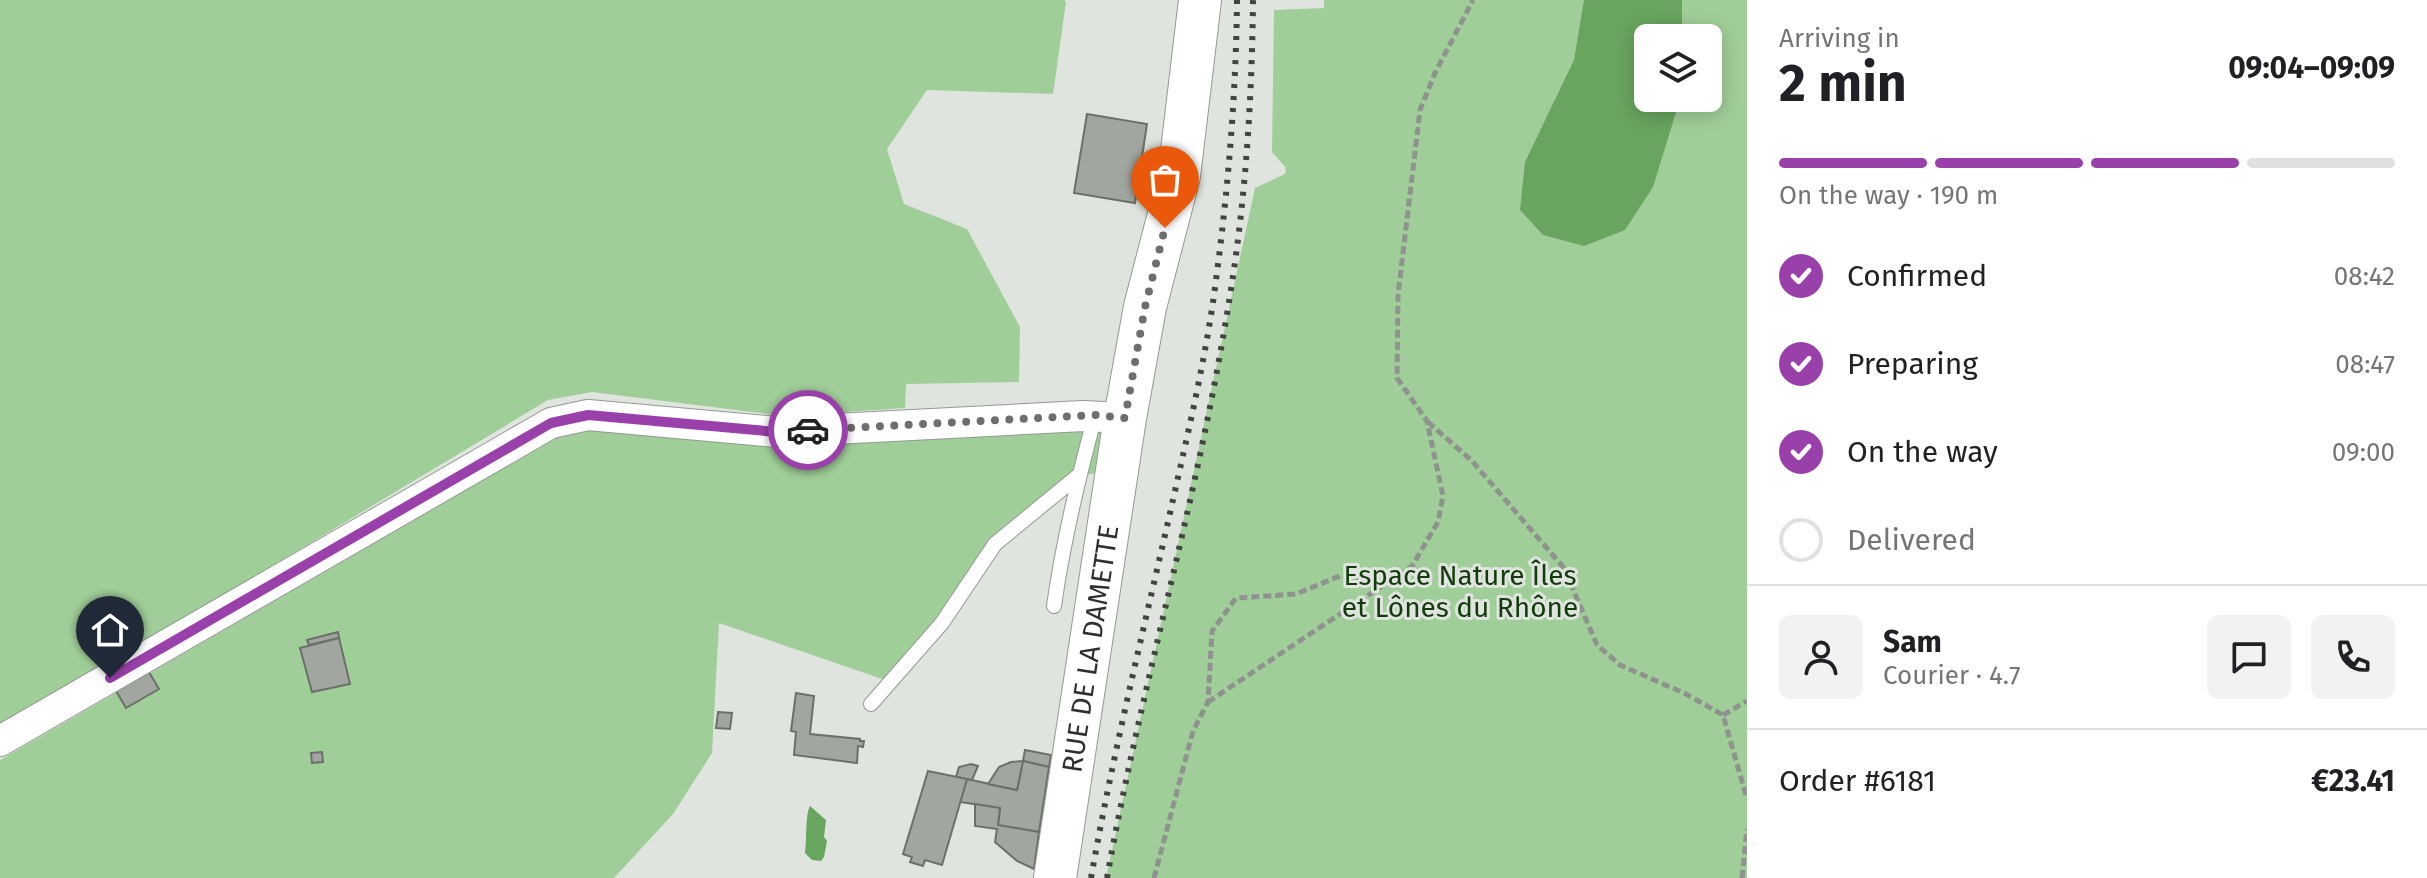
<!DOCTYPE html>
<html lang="en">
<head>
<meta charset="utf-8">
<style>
  :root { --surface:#fff; --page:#f2f2f2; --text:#202124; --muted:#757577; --line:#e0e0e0; --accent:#9a40ab }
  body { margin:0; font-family:"Fira Sans",sans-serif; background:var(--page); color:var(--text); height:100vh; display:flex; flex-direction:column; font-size:30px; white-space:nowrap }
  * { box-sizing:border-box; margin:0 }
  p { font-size:26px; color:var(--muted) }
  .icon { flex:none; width:44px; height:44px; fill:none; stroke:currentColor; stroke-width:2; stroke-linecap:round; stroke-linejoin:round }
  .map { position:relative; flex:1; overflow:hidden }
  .sheet { display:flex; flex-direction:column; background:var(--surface); width:680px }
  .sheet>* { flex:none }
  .tools { position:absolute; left:1634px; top:24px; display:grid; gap:16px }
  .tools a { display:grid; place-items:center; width:88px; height:88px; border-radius:12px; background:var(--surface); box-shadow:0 4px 20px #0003; font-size:40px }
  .pin { position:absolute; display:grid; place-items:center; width:68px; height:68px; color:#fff; margin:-82px -34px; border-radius:50% 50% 50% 0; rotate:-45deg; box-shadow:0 0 8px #0007 }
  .pin .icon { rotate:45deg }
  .courier { position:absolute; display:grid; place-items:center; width:80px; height:80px; margin:-40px; border:6px solid #9a40ab; border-radius:50%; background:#fff; color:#222; box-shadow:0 2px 10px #0007 }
  .overview em { font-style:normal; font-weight:700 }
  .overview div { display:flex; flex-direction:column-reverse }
  .overview { display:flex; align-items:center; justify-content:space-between; height:136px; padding:0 32px }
  h1 { font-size:52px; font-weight:700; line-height:60px }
  .bar { display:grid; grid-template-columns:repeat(4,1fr); gap:12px 8px; align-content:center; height:96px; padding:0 32px }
  .bar i { height:10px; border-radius:6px; background:var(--line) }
  .bar .active { background:var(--accent) }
  .bar p { grid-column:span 4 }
  .line { display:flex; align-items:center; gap:20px; padding:0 32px; border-top:2px solid var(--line) }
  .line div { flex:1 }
  .round { display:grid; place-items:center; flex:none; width:84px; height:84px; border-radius:12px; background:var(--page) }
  ol { padding:0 32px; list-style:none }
  li { display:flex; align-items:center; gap:24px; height:88px }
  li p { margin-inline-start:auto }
  li .icon { padding:8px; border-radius:50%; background:var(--accent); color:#fff; stroke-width:4 }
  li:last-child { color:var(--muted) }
  li i { width:44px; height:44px; border:4px solid var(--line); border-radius:50% }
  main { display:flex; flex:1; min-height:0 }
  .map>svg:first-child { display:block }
  .green { fill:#a0ce98; fill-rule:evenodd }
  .water { fill:#68a55e }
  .building { fill:#a2a6a1; stroke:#6c706b; stroke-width:2 }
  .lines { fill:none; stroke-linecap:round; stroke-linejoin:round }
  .lane-casing { stroke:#949993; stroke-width:16 }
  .street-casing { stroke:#949993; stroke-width:32 }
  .secondary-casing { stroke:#949993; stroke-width:44 }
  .path { stroke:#8f928e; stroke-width:5; stroke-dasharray:8 4; stroke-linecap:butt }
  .lane { stroke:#fff; stroke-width:14 }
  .street { stroke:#fff; stroke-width:30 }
  .secondary { stroke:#fff; stroke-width:42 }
  .rail { stroke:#434442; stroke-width:6; stroke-dasharray:4 8; stroke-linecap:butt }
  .done { stroke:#6d6f6c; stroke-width:8; stroke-dasharray:0 14.4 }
  .route { stroke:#9a40ab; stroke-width:10 }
  .labels { text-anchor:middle; stroke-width:6; stroke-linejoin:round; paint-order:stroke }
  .park-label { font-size:28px; fill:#123c0b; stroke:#dfe4de }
  .street-label { font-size:28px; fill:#2f302e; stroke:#dfe4de }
</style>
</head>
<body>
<main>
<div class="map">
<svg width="1747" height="878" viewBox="0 0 1747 878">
  <rect width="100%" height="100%" fill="#dfe4de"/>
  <g class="green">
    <path d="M 0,0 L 1064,0 L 1066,2 L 1053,94 L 927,90 L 887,149 L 904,204 L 967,229 L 1020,327 L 1019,382 L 906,384 L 905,408 L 785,416 L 592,392 L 548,400 L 0,730 Z"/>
    <path d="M 1324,0 L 1747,0 L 1747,878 L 1106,878 L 1255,188 L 1285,174 L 1286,168 L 1272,152 L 1274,10 L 1324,8 ZM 1648,38 L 1708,38 L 1708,98 L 1648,98 Z"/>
    <path d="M 1106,420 L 1098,473 L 1068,478 L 963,585 L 885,680 L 719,623 L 712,753 L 673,814 L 614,878 L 0,878 L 0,760 L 423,515 L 555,435 L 587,422 Z"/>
  </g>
  <g class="water">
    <path d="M 1584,0 L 1682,0 L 1682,38 L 1648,38 L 1648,98 L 1678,98 L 1677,109 L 1653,187 L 1625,230 L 1584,246 L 1543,235 L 1520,210 L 1525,162 L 1574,60 Z"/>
    <path d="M 810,806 L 826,820 L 824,837 L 827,841 L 824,857 L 821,861 L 812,860 L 805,853 C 807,840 805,815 810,806 Z"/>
  </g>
  <g class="building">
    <path d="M 1087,114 L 1147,124 L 1135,203 L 1074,193 Z"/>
    <path d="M 338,632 L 339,638 L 309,645 L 307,640 Z"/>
    <path d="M 339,638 L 350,684 L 312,692 L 300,648 Z"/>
    <path d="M 149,672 L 159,689 L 126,708 L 116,691 Z"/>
    <path d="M 796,693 L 814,696 L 810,734 L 860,739 L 860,741 L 864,741 L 863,747 L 858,746 L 857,763 L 794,755 L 796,732 L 791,731 Z"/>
    <path d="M 718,712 L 732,713 L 730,729 L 716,728 Z"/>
    <path d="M 1025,750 L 1051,755 L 1049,767 L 1023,761 Z"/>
    <path d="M 322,752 L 323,762 L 312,763 L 311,753 Z"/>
    <path d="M 1023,761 L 1049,767 L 1039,832 L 998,825 L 1000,808 L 960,802 L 967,779 L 1017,790 Z"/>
    <path d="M 1023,761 L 1017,790 L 988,784 L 999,767 L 1011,762 Z"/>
    <path d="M 971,764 L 978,766 L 972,780 L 956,777 L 959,767 Z"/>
    <path d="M 928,771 L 967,779 L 942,865 L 925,860 L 923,866 L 910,862 L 912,857 L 903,854 Z"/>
    <path d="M 975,804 L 1000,808 L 998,825 L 1039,832 L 1034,869 L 1017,861 L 995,842 L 997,829 L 975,826 Z"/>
  </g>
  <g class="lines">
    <defs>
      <g id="lane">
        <path d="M 1054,606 C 1063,541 1078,479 1095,416"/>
        <path d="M 871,704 L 942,623 L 995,544 L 1079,475"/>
      </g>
      <path id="street" d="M 0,741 L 551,423 L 588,415 L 777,432 L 1083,416 L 1125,418"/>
      <g id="secondary">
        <path id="s1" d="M 1055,878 L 1125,418 L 1145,307 L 1179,176 L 1200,0"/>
      </g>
    </defs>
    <use href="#lane" class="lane-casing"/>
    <use href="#street" class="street-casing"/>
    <use href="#secondary" class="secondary-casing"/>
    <g class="path">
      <path d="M 1428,422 L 1472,461 L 1564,568 L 1597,645 L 1620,665 L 1686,694 L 1723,715 L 1747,799"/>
      <path d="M 1208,702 L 1412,566 L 1438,522 L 1443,496 L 1427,421 L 1397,378 L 1398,295 L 1420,110 L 1435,73 L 1473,0"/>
      <path d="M 1723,715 L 1747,701"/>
      <path d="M 1154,878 L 1193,731 L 1208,702 L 1212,631 L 1236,598 L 1296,594 L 1342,575 L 1380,586"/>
      <path d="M 1742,878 L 1747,829"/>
    </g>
    <use href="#lane" class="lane"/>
    <use href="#street" class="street"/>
    <use href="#secondary" class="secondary"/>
    <g class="rail">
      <path d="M 1091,878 C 1112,759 1141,640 1168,522 C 1184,450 1202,376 1213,302 C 1227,202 1236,101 1237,0"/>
      <path d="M 1107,878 C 1141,687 1197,500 1228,308 C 1245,207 1252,103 1253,0"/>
    </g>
  </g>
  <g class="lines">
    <path class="done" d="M 808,430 L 1095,415 L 1125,418 L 1145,307 L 1165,228"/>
    <path class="route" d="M 110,678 L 551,423 L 588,415 L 777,432 L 808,430"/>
  </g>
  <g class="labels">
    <g class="park-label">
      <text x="1460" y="585">Espace Nature Îles<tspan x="1460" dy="32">et Lônes du Rhône</tspan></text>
    </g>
    <g class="street-label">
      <text dy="10" stroke="none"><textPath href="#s1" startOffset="232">RUE DE LA DAMETTE</textPath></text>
    </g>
  </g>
</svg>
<div class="tools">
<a><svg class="icon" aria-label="layers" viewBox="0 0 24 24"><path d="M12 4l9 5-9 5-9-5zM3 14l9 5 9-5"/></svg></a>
</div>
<div class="pin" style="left:1165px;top:228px;background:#ea580c"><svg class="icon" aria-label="bag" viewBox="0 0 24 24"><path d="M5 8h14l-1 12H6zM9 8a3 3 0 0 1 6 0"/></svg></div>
<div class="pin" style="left:110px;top:678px;background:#1f2937"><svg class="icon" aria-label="home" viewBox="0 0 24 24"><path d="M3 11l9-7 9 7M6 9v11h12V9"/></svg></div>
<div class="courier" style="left:808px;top:430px"><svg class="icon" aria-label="car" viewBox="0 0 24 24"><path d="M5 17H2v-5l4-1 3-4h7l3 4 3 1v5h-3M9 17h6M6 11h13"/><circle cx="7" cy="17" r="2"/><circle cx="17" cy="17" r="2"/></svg></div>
</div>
<section class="sheet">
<div class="overview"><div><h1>2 min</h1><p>Arriving in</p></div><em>09:04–09:09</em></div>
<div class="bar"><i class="active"></i><i class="active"></i><i class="active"></i><i></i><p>On the way · 190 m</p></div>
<ol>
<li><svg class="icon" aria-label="check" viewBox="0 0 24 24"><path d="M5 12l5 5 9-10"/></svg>Confirmed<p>08:42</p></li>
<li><svg class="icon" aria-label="check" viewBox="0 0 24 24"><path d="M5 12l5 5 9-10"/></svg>Preparing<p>08:47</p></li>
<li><svg class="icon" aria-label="check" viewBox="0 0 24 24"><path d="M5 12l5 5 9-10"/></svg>On the way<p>09:00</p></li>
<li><i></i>Delivered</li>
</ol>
<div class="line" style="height:144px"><a class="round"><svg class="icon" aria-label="person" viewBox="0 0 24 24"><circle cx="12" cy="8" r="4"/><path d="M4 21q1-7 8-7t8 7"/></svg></a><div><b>Sam</b><p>Courier · 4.7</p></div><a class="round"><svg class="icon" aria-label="chat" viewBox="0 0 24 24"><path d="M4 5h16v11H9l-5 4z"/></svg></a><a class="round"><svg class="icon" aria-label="phone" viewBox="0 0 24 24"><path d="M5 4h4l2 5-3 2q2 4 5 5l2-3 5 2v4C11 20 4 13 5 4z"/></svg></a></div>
<div class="line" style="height:104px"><div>Order #6181</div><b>€23.41</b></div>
</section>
</main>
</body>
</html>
